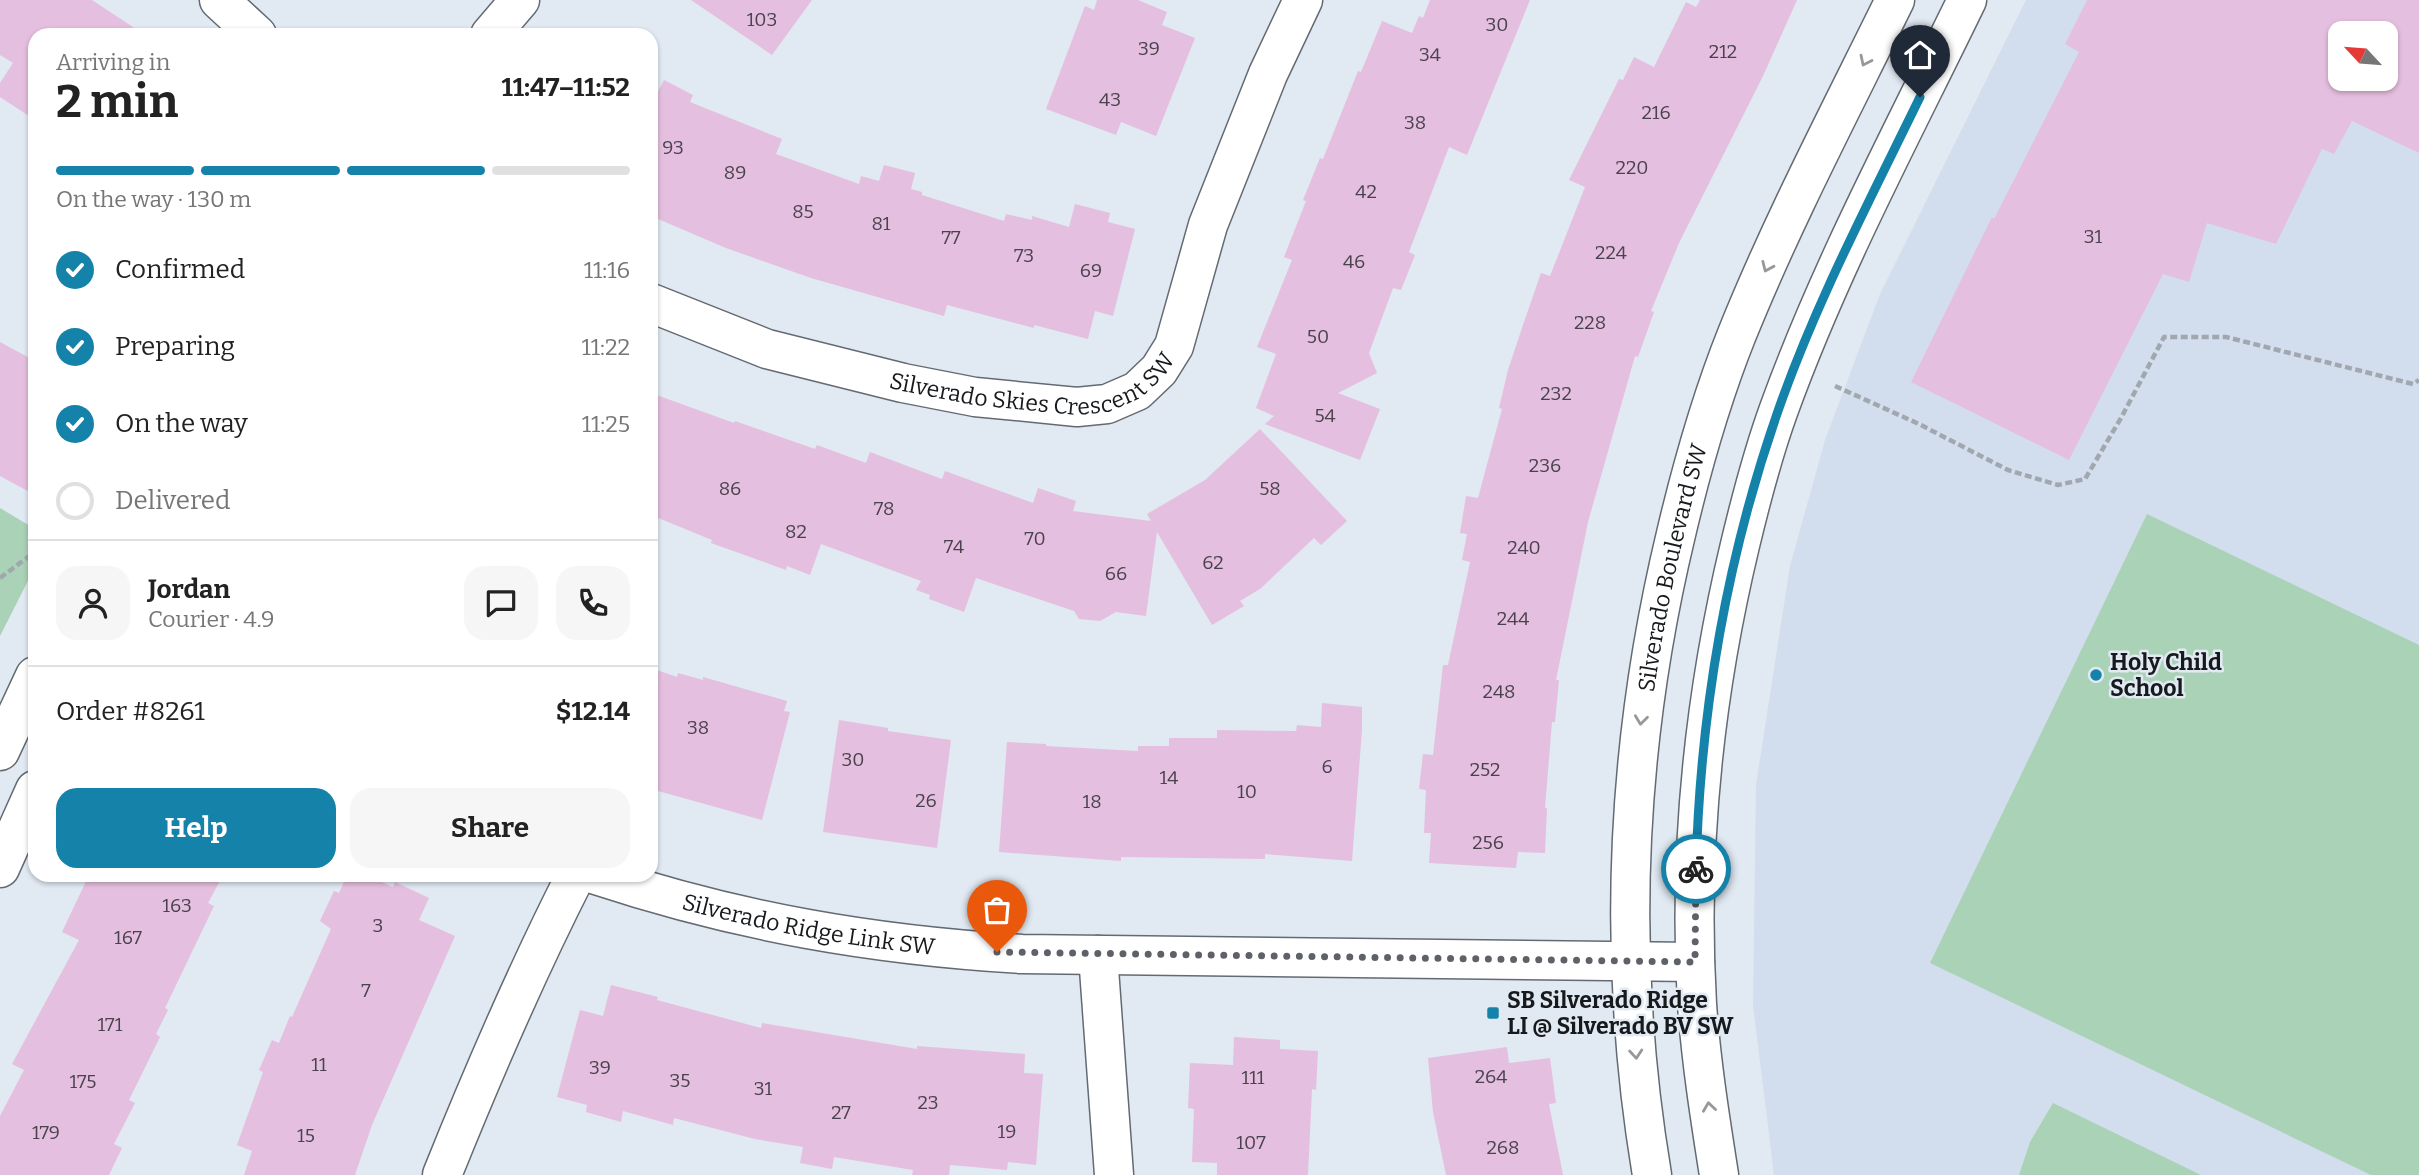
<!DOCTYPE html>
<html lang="en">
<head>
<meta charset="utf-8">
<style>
  :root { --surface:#fff; --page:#f6f6f6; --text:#222; --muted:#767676; --line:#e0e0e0; --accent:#1582aa }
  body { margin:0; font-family:Bitter,serif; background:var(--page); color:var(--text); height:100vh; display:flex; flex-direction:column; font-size:26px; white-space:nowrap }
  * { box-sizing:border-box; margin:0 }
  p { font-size:23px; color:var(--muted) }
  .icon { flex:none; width:38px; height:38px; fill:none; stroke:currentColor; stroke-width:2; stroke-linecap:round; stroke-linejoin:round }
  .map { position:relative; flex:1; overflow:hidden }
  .sheet { position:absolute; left:28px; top:28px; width:630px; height:854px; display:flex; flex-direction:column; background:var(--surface); border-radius:21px; box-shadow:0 2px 5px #0004 }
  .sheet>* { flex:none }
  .needle { width:46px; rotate:296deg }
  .controls { position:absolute; left:2328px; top:21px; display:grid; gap:14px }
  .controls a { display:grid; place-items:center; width:70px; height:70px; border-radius:14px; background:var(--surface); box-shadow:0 2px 5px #0004; font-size:35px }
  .pin { position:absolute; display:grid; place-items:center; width:60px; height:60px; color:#fff; margin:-72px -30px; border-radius:50% 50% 50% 0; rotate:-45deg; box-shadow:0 0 7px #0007 }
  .pin .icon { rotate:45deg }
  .courier { position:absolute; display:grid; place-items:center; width:70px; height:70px; margin:-35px; border:5px solid #1582aa; border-radius:50%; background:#fff; color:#222; box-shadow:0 2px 9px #0007 }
  .overview em { font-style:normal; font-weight:700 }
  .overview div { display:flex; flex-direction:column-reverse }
  .overview { display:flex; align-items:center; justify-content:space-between; height:119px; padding:0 28px }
  h1 { font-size:46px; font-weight:700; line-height:52px }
  .bar { display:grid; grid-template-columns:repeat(4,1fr); gap:10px 7px; align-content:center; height:84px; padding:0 28px }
  .bar i { height:9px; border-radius:5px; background:var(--line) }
  .bar .active { background:var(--accent) }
  .bar p { grid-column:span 4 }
  .line { display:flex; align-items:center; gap:18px; padding:0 28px; border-top:2px solid var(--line) }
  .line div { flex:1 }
  .round { display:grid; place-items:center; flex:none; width:74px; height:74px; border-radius:21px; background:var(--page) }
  ol { padding:0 28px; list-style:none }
  li { display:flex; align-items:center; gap:21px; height:77px }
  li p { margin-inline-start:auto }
  li .icon { padding:7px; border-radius:50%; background:var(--accent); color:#fff; stroke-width:4 }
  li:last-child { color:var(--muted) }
  li i { width:38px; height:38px; border:4px solid var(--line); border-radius:50% }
  .action { display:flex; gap:14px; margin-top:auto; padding:14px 28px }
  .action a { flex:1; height:80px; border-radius:21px; background:var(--accent); color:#fff; font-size:28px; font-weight:700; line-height:80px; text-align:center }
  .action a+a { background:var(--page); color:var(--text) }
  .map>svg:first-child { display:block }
  .built { fill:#d2deed; fill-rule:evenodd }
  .green { fill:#aad2b6 }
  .building { fill:#e5bfdf; fill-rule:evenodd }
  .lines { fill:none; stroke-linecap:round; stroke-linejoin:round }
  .minor-casing { stroke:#636a71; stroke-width:41 }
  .tertiary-casing { stroke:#636a71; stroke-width:41 }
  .path { stroke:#a0a7ae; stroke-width:4.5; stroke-dasharray:7 3.5; stroke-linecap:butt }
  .minor { stroke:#fff; stroke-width:38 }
  .tertiary { stroke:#fff; stroke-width:38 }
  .oneway { stroke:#979899 }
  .done { stroke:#5e6268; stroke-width:7; stroke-dasharray:0 12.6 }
  .route { stroke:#1582aa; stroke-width:9 }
  .poi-dot { fill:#1582aa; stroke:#e1e9f2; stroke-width:2.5 }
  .labels { text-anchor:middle; stroke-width:5; stroke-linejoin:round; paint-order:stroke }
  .number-label { font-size:19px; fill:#4a434e }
  .street-label { font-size:23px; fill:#171a1d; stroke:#e1e9f2 }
  .poi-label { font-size:23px; font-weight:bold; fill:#171a1d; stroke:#e1e9f2; text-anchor:start }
</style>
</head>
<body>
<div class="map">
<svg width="2419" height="1175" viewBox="0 0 2419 1175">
  <rect width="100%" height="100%" fill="#e1e9f2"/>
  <path class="built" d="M 2026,0 L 2419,0 L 2419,1175 L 1774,1175 L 1753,1005 L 1756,785 L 1790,566 L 1825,440 L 1880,294 ZM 2340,33 L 2385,33 L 2385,79 L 2340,79 Z"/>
  <g class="green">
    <path d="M 0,508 L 35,529 L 35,567 L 0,636 Z"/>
    <path d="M 2147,514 L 2419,645 L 2419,1175 L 2371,1175 L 1930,963 Z"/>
    <path d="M 2053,1103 L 2201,1175 L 2019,1175 L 2030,1142 Z"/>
  </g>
  <g class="building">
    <path d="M 0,0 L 92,0 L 145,35 L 35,35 L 35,120 L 0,97 L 0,83 L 13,63 L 0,55 Z"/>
    <path d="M 691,0 L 812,0 L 772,55 Z"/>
    <path d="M 1097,0 L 1138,0 L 1167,12 L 1162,25 L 1195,38 L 1156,136 L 1121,122 L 1116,135 L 1046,109 L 1085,6 L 1094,10 Z"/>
    <path d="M 1430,0 L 1530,0 L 1467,155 L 1449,147 L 1409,252 L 1415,255 L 1401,290 L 1393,288 L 1369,353 L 1377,373 L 1338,393 L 1380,409 L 1360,460 L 1265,424 L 1274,416 L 1256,408 L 1276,354 L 1257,347 L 1292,260 L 1284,257 L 1306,201 L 1303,200 L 1320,158 L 1323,159 L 1358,71 L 1361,72 L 1382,21 L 1412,33 L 1419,16 L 1423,18 Z"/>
    <path d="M 1700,0 L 1797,0 L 1763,76 L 1679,243 L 1651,311 L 1654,312 L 1638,357 L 1635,356 L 1588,522 L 1556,680 L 1559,680 L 1555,722 L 1552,722 L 1545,808 L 1547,808 L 1545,853 L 1518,852 L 1516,868 L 1429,863 L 1431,833 L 1424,833 L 1426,790 L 1419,789 L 1423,754 L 1433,755 L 1443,665 L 1448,665 L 1470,562 L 1462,560 L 1467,534 L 1460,533 L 1466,496 L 1478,498 L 1502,409 L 1499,408 L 1508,370 L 1524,322 L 1541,273 L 1550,276 L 1585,187 L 1569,180 L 1619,79 L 1623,80 L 1634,57 L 1654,67 L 1686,2 L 1696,7 Z"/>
    <path d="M 2087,0 L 2419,0 L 2419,153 L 2352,121 L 2334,154 L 2322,149 L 2276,244 L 2207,223 L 2189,282 L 2163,274 L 2069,460 L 1911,382 L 1992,217 L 1994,219 L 2079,52 L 2065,44 ZM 2340,33 L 2385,33 L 2385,79 L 2340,79 Z"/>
    <path d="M 664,80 L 693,95 L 690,102 L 782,139 L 776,154 L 859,184 L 861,176 L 879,181 L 884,165 L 915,173 L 911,189 L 922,192 L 922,195 L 1004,221 L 1006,214 L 1032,220 L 1032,216 L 1069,227 L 1075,204 L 1110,213 L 1108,222 L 1135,229 L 1113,316 L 1095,311 L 1088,339 L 1034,325 L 1034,328 L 947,305 L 944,316 L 811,278 L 726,248 L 651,216 L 651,105 Z"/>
    <path d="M 0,342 L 35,361 L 35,495 L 0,476 Z"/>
    <path d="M 651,393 L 734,423 L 735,421 L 815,449 L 817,445 L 866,463 L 870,452 L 942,479 L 945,471 L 1033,503 L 1038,488 L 1076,501 L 1073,511 L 1151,521 L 1147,514 L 1205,480 L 1260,429 L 1347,521 L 1321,545 L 1314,538 L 1260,589 L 1240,601 L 1244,606 L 1212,625 L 1157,532 L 1146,616 L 1116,612 L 1100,621 L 1079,619 L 1074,611 L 976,578 L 964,612 L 929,599 L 930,595 L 916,590 L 921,581 L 821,544 L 810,575 L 787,566 L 786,570 L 711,543 L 712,540 L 651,515 Z"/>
    <path d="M 651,668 L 677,677 L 678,673 L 703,680 L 703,677 L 787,701 L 784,711 L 790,712 L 762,820 L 651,789 Z"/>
    <path d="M 1322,703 L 1362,707 L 1362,730 L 1352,861 L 1265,854 L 1265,859 L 1121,857 L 1121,861 L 999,852 L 1007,742 L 1046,744 L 1046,746 L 1138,751 L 1138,746 L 1169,746 L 1169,738 L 1217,738 L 1217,730 L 1296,731 L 1297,725 L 1321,727 Z"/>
    <path d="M 839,720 L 888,728 L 888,731 L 951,740 L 937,848 L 823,832 Z"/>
    <path d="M 89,875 L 223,875 L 208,903 L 214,906 L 165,1008 L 168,1010 L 156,1034 L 160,1037 L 129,1100 L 135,1103 L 114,1144 L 122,1148 L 109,1175 L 0,1175 L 0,1116 L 24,1070 L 12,1064 L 79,940 L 62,932 Z"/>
    <path d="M 347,875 L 366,875 L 393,887 L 395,882 L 429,898 L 419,920 L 455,936 L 372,1125 L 355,1175 L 244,1175 L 252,1151 L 237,1145 L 263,1072 L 259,1070 L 272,1040 L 279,1043 L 290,1016 L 292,1017 L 331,929 L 320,921 L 334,891 L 339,893 Z"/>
    <path d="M 611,985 L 658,997 L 657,1000 L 761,1028 L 762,1023 L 917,1049 L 917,1046 L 1025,1054 L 1024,1073 L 1043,1074 L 1036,1165 L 1008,1162 L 1007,1170 L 950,1165 L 949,1175 L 912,1175 L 913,1170 L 834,1157 L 832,1169 L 800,1163 L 803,1147 L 755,1139 L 674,1118 L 673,1125 L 623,1111 L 621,1122 L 586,1112 L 587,1105 L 557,1097 L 580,1010 L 603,1016 Z"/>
    <path d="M 1234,1037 L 1280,1040 L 1280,1049 L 1318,1051 L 1316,1090 L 1312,1089 L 1308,1175 L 1217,1175 L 1217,1163 L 1192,1162 L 1194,1109 L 1188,1108 L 1190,1063 L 1233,1065 Z"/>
    <path d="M 1507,1047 L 1509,1063 L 1550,1058 L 1556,1103 L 1549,1104 L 1563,1175 L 1446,1175 L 1433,1112 L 1428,1058 Z"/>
  </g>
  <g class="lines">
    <defs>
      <g id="minor">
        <path d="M 219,0 L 257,35"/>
        <path d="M 490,35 L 520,0"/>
        <path id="s1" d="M 651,303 L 767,349 L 903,383 L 975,397 L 1077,407 L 1107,404 L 1137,391 L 1159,370 L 1174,346 L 1208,225 L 1268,74 L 1303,0"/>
        <path d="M 0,751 L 35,676"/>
        <path d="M 0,868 L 35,790"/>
        <path id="s2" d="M 596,875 C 739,922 872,945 1022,954 L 1695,962"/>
        <path d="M 1098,955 L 1114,1175"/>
        <path d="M 442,1175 C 483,1073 526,973 576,875"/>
      </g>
      <g id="tertiary">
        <path id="s3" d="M 1652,1175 C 1616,960 1625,746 1676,534 C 1692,466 1711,399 1737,334 C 1783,220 1841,110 1895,0"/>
        <path d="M 1719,1175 C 1710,1118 1701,1061 1697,1004 C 1688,849 1704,695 1740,545 C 1751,499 1763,453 1779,409 C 1830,268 1902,134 1967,0"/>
      </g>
    </defs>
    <use href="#minor" class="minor-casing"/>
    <use href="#tertiary" class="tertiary-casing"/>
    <g class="path">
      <path d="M 1835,386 L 1919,424 L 2008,470 L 2058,485 L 2085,479 L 2121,418 L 2164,337 L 2226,337 L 2413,384 L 2419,380"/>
      <path d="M 0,578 L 28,557 L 35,556"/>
    </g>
    <use href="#minor" class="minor"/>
    <use href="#tertiary" class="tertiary"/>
  </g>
  <defs><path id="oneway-chevron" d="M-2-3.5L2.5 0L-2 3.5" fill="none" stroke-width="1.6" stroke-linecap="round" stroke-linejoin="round" transform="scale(1.75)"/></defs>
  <g class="oneway">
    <use href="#oneway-chevron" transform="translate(1865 61) rotate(116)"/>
    <use href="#oneway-chevron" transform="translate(1767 267) rotate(114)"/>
    <use href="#oneway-chevron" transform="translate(1641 720) rotate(97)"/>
    <use href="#oneway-chevron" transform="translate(1636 1054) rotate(85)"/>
    <use href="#oneway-chevron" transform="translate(1709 1107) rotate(-98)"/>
  </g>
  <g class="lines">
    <path class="done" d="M 997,952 L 1695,962 L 1696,869"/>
    <path class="route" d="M 1696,869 C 1700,714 1727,557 1778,411 C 1816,302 1870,200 1920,97"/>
  </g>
  <g class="poi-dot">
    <circle cx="2096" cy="675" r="7"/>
    <rect x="1486" y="1006" width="14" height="14" rx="3.5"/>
  </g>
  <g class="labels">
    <g class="number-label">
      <text x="762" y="26">103</text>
      <text x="1497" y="31">30</text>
      <text x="1149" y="55">39</text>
      <text x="1723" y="58">212</text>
      <text x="1430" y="61">34</text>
      <text x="1110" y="106">43</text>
      <text x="1656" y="119">216</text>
      <text x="1415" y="129">38</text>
      <text x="673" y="154">93</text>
      <text x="1632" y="174">220</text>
      <text x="735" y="179">89</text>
      <text x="1366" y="198">42</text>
      <text x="803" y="218">85</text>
      <text x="881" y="230">81</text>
      <text x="2093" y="243">31</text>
      <text x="951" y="244">77</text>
      <text x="1611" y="259">224</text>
      <text x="1024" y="262">73</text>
      <text x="1354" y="268">46</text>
      <text x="1091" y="277">69</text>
      <text x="1590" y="329">228</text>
      <text x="1318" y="343">50</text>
      <text x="1556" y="400">232</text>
      <text x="1325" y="422">54</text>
      <text x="1545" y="472">236</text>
      <text x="730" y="495">86</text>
      <text x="1270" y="495">58</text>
      <text x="884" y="515">78</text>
      <text x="796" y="538">82</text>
      <text x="1035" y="545">70</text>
      <text x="954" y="553">74</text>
      <text x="1524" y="554">240</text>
      <text x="1213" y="569">62</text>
      <text x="1116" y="580">66</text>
      <text x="1513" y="625">244</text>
      <text x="1499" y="698">248</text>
      <text x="698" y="734">38</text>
      <text x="853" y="766">30</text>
      <text x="1327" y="773">6</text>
      <text x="1485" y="776">252</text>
      <text x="1169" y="784">14</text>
      <text x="1247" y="798">10</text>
      <text x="926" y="807">26</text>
      <text x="1092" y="808">18</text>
      <text x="1488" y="849">256</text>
      <text x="177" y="912">163</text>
      <text x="378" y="932">3</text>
      <text x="128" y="944">167</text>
      <text x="366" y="997">7</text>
      <text x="110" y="1031">171</text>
      <text x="319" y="1071">11</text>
      <text x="600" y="1074">39</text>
      <text x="1491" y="1083">264</text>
      <text x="1253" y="1084">111</text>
      <text x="680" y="1087">35</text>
      <text x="83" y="1088">175</text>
      <text x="763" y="1095">31</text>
      <text x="928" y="1109">23</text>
      <text x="841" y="1119">27</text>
      <text x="1007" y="1138">19</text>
      <text x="46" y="1139">179</text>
      <text x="306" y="1142">15</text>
      <text x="1251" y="1149">107</text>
      <text x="1503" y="1154">268</text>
    </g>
    <g class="street-label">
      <text dy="8" stroke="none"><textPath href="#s1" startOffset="402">Silverado Skies Crescent SW</textPath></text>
      <text dy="8" stroke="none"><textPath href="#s3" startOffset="612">Silverado Boulevard SW</textPath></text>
      <text dy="8" stroke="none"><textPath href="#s2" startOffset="219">Silverado Ridge Link SW</textPath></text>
    </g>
    <g class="poi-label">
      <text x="2110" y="670">Holy Child<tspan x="2110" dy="26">School</tspan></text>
      <text x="1507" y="1008">SB Silverado Ridge<tspan x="1507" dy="26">LI @ Silverado BV SW</tspan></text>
    </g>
  </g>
</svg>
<div class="controls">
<a><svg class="needle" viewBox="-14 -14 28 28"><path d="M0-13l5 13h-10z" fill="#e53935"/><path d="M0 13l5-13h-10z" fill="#767676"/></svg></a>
</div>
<div class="pin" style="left:997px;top:952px;background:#ea580c"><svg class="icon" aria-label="bag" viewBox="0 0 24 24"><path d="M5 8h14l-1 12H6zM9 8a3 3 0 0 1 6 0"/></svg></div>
<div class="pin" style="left:1920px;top:97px;background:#1f2937"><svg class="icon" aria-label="home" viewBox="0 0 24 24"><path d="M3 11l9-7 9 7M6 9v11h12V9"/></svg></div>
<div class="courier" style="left:1696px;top:869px"><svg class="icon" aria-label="bike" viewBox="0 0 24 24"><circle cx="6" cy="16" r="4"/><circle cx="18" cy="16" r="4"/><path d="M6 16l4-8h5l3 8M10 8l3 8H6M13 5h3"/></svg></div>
<section class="sheet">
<div class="overview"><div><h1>2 min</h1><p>Arriving in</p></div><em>11:47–11:52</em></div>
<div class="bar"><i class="active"></i><i class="active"></i><i class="active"></i><i></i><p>On the way · 130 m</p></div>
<ol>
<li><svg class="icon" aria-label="check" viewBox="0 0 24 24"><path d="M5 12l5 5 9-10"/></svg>Confirmed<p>11:16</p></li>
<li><svg class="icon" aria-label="check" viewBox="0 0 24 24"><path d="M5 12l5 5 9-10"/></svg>Preparing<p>11:22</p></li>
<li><svg class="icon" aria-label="check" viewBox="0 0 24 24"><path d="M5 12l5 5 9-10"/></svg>On the way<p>11:25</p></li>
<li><i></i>Delivered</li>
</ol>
<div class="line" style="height:126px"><a class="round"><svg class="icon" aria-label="person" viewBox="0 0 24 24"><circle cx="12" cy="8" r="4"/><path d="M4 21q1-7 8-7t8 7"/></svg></a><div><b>Jordan</b><p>Courier · 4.9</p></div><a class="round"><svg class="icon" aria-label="chat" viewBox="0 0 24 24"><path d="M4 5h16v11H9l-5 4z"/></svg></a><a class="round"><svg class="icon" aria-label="phone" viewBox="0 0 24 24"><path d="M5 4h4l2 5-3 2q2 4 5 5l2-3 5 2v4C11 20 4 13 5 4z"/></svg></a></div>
<div class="line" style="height:91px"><div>Order #8261</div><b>$12.14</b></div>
<div class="action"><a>Help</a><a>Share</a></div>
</section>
</div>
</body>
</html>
